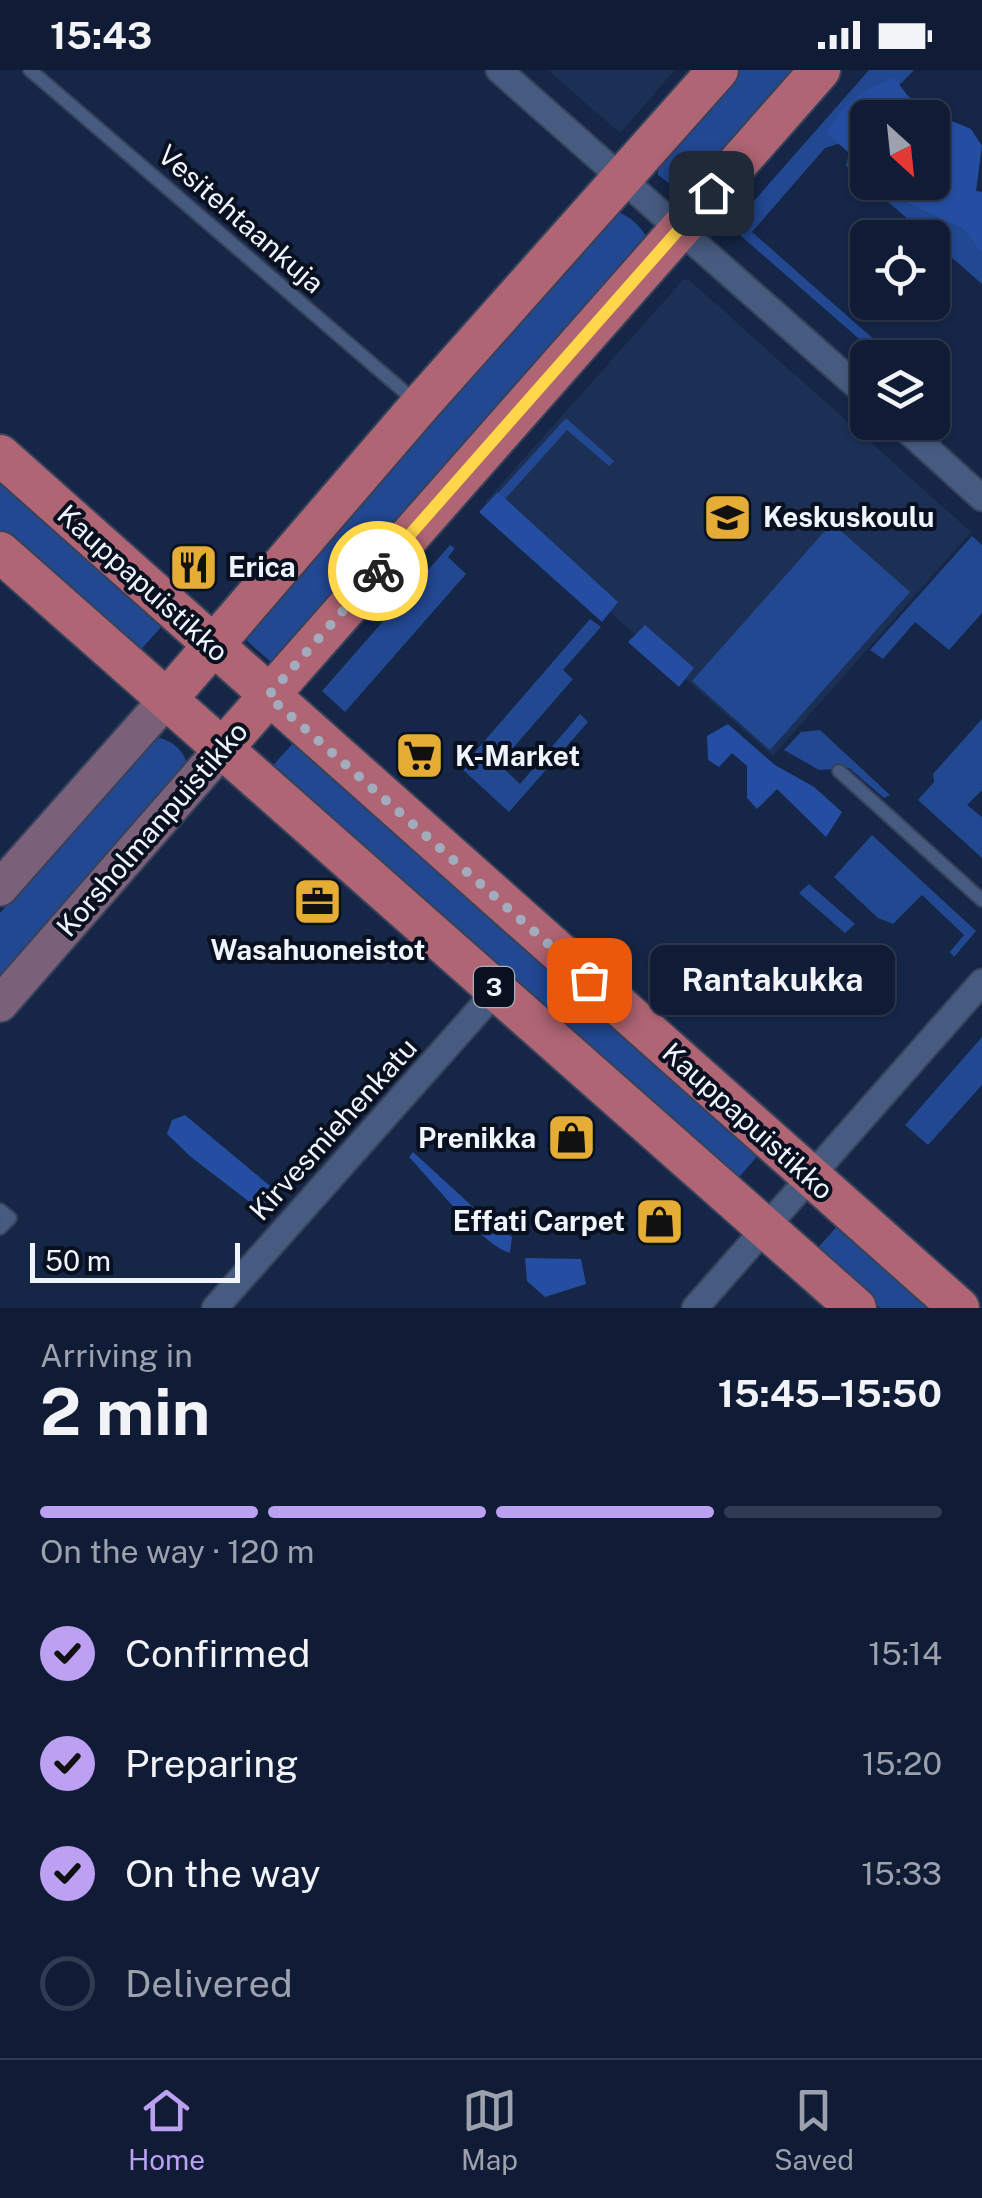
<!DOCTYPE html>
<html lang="en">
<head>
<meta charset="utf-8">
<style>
  :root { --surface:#101c35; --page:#1e2941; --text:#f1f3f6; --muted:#9ca1ad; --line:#303a50; --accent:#bca0f2 }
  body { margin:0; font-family:"Public Sans",sans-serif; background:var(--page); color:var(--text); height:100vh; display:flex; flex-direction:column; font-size:38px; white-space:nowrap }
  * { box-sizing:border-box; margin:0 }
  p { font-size:32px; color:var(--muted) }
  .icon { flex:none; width:55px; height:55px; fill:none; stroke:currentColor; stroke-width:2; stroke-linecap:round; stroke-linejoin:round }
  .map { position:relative; height:1238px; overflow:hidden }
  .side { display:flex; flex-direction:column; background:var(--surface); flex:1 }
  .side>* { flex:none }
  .needle { width:65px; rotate:153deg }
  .buttons { position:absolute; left:850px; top:30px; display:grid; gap:20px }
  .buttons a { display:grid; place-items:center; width:100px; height:100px; border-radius:15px; background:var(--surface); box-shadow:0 2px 8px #0004,0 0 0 2px var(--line); font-size:50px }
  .scale { position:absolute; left:30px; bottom:25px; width:210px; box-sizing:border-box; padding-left:10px; border:5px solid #eff4fd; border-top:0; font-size:28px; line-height:35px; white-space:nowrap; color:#eff4fd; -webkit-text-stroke:8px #09101f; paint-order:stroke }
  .pin { position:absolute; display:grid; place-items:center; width:85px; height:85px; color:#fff; margin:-42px; border-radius:20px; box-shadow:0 5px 15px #0006 }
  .courier { position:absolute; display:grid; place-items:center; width:100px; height:100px; margin:-50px; border:8px solid #ffd54a; border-radius:50%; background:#fff; color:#222; box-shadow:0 2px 12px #0007 }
  .bubble { position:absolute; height:70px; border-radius:15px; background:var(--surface); box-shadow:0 2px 8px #0004,0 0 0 2px var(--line); font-size:32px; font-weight:700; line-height:70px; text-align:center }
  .head em { font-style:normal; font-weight:700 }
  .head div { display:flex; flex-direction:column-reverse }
  .head { display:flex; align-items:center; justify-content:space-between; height:170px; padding:0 40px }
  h1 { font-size:65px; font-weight:700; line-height:75px }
  .bar { display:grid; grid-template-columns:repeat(4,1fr); gap:15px 10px; align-content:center; height:120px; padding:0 40px }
  .bar i { height:12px; border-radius:8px; background:var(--line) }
  .bar .current { background:var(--accent) }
  .bar p { grid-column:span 4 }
  ol { padding:0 40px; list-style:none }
  li { display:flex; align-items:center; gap:30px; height:110px }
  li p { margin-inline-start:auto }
  li .icon { padding:10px; border-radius:50%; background:var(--accent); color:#111; stroke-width:4 }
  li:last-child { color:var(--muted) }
  li i { width:55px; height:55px; border:5px solid var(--line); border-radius:50% }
  .status { display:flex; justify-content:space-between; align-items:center; height:70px; padding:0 50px; background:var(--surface); direction:ltr }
  .status svg { height:28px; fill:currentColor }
  .tabs { display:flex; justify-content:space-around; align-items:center; height:140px; border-top:2px solid var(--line); background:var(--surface); font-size:28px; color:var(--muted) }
  .tabs a { display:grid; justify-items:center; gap:5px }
  .tabs .current { color:var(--accent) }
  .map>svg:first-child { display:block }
  .built { fill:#1c3056 }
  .green { fill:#224892 }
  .forest { fill:#254ea2 }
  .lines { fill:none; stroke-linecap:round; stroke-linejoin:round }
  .service-casing { stroke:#36415a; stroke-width:16 }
  .minor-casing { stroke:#36415a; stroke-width:29 }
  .secondary-casing { stroke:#36415a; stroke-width:39 }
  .primary-casing { stroke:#36415a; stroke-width:44 }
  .service { stroke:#475b80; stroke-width:12 }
  .minor { stroke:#475b80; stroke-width:25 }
  .secondary { stroke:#7b607a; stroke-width:35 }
  .primary { stroke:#af6573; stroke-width:40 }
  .done { stroke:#a3acbd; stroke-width:10; stroke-dasharray:0 18 }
  .route { stroke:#ffd54a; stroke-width:12 }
  .labels { text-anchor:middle; stroke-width:8; stroke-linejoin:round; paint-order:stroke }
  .shield { fill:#09101f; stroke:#aab0ba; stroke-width:2.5 }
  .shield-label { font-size:25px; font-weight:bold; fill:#eff4fd }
  .street-label { font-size:28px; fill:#eff4fd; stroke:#09101f }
  .poi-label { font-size:28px; font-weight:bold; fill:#eff4fd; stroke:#09101f; text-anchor:start }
</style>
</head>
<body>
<div class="status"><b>15:43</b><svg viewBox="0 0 49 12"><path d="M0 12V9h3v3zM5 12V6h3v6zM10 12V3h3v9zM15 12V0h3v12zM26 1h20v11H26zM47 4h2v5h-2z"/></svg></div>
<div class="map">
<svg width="982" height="1238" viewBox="0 0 982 1238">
  <rect width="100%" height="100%" fill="#152647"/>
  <g class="built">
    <path d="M 548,0 L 675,0 L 620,63 Z"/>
    <path d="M 683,210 L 689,210 L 971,462 L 773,686 L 485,432 Z"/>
  </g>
  <g class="green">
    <path d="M 739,0 L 797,0 L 685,125 L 658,105 L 658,92 Z"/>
    <path d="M 869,0 L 914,0 L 868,48 L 854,69 L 825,78 L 752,162 L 894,287 L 880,287 L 741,166 L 739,148 Z"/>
    <path d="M 849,82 L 866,95 L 868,112 L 874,113 L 877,119 L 964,160 L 982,185 L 982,214 L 933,171 L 932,168 L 929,167 L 846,96 Z"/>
    <path d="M 616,142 C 628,144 643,158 647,169 L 281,591 L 271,592 L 247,571 L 246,561 Z"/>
    <path d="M 566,348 L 614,391 L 609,396 L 567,360 L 505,429 L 499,422 Z"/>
    <path d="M 0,413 L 162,556 L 137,584 L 0,464 Z"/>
    <path d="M 832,453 L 910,522 L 770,680 L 692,611 Z"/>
    <path d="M 972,466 L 982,475 L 982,543 L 949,580 L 915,552 L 883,589 L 870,580 Z"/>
    <path d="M 450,475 L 455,478 L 448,487 L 466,504 L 345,642 L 322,621 Z"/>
    <path d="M 590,549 L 601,557 L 563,600 L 573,609 L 499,694 L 520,714 L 580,644 L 588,652 L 509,742 L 461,698 Z"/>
    <path d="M 982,649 L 982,720 L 967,735 L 982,747 L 982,788 L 918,730 L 934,712 L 933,704 Z"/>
    <path d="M 820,660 L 890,725 L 884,728 L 849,698 L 819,700 L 784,680 L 801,662 Z"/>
    <path d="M 154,667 C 169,668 185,680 187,696 L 0,910 L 0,843 Z"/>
    <path d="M 294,672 L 759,1084 L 735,1112 L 269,700 Z"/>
    <path d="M 872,765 L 976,861 L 954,887 L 950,882 L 964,865 L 922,825 L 893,854 L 878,848 L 834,807 Z"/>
    <path d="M 809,814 L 855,854 L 845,863 L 799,823 Z"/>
    <path d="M 982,967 L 982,1015 L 928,1075 L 905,1055 Z"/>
    <path d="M 840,1153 L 937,1238 L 880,1238 L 815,1181 Z"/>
  </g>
  <g class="forest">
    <path d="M 894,8 L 908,26 L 930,42 L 971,59 L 982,76 L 976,121 L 982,122 L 982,185 L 964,160 L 877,119 L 874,113 L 932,112 L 932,48 L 868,48 L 867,98 L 827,64 C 841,34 863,19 894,8 Z"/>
    <path d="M 498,422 L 618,532 L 602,552 L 479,442 Z"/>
    <path d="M 645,555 L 694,598 L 679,617 L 628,572 Z"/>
    <path d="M 728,654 L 775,695 L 814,717 L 842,742 L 826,767 L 777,719 L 757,739 L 747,728 L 747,696 L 732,683 L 719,697 L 708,690 L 707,666 Z"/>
    <path d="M 185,1045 L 281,1125 L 265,1144 L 191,1087 L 167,1064 L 172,1050 Z"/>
    <path d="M 413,1082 L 484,1147 L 512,1167 L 510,1183 C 482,1175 431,1110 409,1087 Z"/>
    <path d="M 525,1188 L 581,1189 L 586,1214 L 545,1227 L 527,1211 Z"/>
  </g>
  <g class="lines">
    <defs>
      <g id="service">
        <path d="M 30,0 L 414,330"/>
        <path d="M 839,701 L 982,830"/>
        <path d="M 0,1140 L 10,1148 L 0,1158"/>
      </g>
      <g id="minor">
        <path d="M 499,0 L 868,326"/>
        <path d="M 898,352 L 982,428"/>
        <path d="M 215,1238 L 497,920"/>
        <path d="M 695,1238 L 982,912"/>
      </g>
      <g id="secondary">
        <path d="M 0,818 L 167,629"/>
        <path d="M 0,934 L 223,678"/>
      </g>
      <g id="primary">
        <path d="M 0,385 L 959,1238"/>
        <path d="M 0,482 L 856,1238"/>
        <path d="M 167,629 L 420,335 L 718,0"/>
        <path d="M 223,678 L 820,0"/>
      </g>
    </defs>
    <use href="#service" class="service-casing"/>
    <use href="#minor" class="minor-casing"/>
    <use href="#secondary" class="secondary-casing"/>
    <use href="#primary" class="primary-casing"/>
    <use href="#service" class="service"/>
    <use href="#minor" class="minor"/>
    <use href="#secondary" class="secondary"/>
    <use href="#primary" class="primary"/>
  </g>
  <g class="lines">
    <path class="done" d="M 378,501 L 268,626 L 589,910"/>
    <path class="route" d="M 378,501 L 711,123"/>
  </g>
  <defs>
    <symbol id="school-square" viewBox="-11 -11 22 22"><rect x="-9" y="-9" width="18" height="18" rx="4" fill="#e5ad35" stroke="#09101f"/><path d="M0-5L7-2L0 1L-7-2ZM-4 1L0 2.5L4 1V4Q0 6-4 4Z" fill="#111"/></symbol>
    <symbol id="restaurant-square" viewBox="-11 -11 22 22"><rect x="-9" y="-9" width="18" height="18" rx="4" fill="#e5ad35" stroke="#09101f"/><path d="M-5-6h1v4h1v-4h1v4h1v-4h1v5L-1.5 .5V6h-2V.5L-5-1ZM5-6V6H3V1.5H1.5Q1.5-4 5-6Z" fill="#111"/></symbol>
    <symbol id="supermarket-square" viewBox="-11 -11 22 22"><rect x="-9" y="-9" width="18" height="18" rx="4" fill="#e5ad35" stroke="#09101f"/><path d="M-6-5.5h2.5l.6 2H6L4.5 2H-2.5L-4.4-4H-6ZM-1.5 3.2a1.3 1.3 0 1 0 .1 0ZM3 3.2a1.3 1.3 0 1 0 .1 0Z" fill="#111"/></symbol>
    <symbol id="office-square" viewBox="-11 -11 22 22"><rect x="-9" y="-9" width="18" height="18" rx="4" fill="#e5ad35" stroke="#09101f"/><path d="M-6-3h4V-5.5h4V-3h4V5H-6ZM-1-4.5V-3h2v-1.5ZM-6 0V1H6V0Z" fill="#111"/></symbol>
    <symbol id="shop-square" viewBox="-11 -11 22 22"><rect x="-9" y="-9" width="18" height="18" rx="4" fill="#e5ad35" stroke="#09101f"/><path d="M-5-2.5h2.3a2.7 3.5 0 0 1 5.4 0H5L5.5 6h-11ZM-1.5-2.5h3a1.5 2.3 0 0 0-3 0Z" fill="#111"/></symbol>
  </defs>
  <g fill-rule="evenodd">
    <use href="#school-square" x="700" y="420" width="55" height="55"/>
    <use href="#restaurant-square" x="166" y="470" width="55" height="55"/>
    <use href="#supermarket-square" x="392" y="658" width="55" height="55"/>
    <use href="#office-square" x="290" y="804" width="55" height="55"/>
    <use href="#shop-square" x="544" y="1040" width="55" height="55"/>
    <use href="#shop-square" x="632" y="1124" width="55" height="55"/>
  </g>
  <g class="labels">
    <rect class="shield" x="474" y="897" width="40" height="40" rx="8"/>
    <g class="shield-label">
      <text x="494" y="926">3</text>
    </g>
    <g class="street-label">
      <text transform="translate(241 149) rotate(41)" y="10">Vesitehtaankuja</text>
      <text transform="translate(143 513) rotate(42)" y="10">Kauppapuistikko</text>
      <text transform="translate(152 759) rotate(-49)" y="10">Korsholmanpuistikko</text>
      <text transform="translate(748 1051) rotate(42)" y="10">Kauppapuistikko</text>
      <text transform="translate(333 1059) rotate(-48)" y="10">Kirvesmiehenkatu</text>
    </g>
    <g class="poi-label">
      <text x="763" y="457">Keskuskoulu</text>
      <text x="228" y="507">Erica</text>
      <text x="455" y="696">K-Market</text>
      <text x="318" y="890" text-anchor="middle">Wasahuoneistot</text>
      <text x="536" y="1078" text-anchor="end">Prenikka</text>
      <text x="625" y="1161" text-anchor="end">Effati Carpet</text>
    </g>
  </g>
</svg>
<div class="buttons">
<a><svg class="needle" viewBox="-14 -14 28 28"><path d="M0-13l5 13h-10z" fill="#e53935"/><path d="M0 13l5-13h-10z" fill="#9ca1ad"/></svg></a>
<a><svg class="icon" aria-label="locate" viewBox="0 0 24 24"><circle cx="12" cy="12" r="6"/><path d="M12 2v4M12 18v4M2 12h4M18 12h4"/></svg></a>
<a><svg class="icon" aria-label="layers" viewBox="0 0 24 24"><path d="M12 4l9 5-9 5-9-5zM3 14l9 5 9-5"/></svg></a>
</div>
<div class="scale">50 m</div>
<div class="pin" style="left:589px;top:910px;background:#ea580c"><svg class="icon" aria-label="bag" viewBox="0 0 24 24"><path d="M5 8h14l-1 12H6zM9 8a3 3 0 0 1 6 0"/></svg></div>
<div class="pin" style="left:711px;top:123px;background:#1f2937"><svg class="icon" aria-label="home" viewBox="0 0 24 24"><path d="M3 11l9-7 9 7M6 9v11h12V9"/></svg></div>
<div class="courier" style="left:378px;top:501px"><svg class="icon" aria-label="bike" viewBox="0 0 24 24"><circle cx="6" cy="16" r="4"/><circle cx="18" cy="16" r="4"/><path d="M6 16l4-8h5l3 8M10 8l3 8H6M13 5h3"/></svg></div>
<div class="bubble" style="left:650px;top:875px;width:245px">Rantakukka</div>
</div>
<section class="side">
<div class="head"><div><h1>2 min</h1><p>Arriving in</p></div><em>15:45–15:50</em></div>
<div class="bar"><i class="current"></i><i class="current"></i><i class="current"></i><i></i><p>On the way · 120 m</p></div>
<ol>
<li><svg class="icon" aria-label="check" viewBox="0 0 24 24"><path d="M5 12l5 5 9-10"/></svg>Confirmed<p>15:14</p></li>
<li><svg class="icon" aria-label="check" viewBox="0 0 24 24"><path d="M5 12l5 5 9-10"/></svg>Preparing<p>15:20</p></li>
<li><svg class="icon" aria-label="check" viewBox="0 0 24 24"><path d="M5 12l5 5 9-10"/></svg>On the way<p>15:33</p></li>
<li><i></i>Delivered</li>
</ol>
</section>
<nav class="tabs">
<a class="current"><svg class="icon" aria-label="home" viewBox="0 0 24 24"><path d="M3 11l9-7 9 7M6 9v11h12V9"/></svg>Home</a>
<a><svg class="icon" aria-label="map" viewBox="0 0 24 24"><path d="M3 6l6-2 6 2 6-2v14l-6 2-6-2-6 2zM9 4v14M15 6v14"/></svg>Map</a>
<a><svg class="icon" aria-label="saved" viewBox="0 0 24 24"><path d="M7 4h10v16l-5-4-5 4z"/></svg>Saved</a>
</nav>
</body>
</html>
